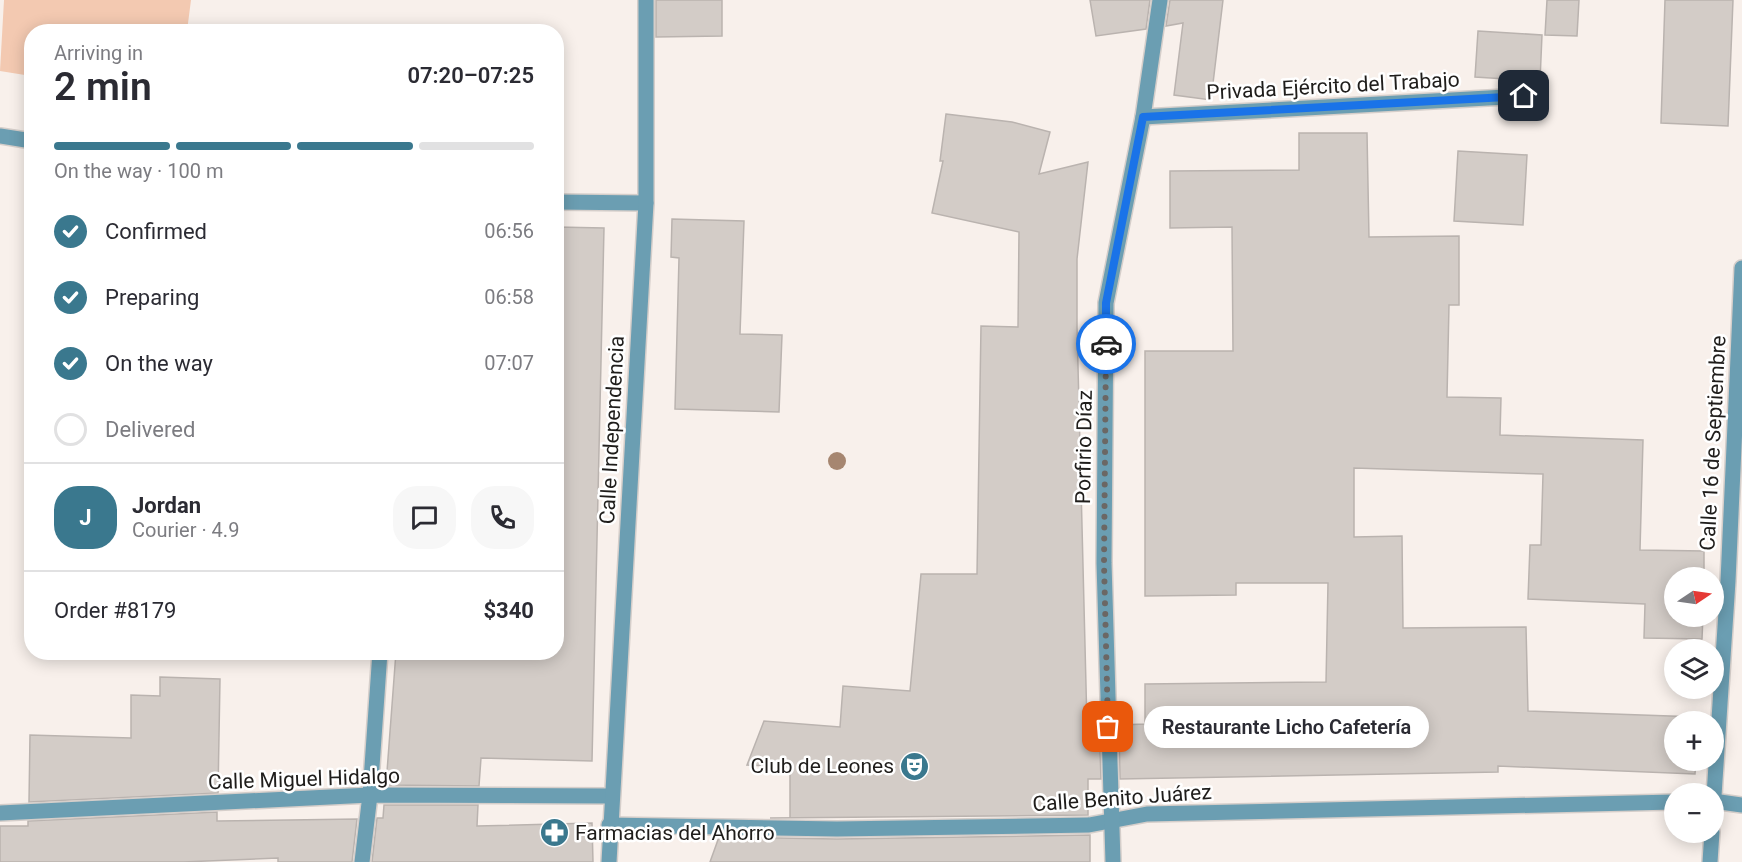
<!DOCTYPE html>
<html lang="en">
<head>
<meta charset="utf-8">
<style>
  :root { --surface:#fff; --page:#f7f7f7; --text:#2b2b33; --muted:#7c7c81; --line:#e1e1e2; --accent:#3a788e }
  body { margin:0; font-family:Roboto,sans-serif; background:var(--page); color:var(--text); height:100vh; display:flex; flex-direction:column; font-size:22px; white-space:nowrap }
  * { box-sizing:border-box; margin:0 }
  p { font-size:20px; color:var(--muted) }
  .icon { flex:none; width:33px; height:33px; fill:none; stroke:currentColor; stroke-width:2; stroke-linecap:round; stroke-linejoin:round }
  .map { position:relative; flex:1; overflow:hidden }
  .sheet { position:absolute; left:24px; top:24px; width:540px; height:636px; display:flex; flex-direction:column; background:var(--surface); border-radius:24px; box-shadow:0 3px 15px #0003 }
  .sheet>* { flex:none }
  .needle { width:39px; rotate:77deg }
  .controls { position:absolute; left:1664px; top:567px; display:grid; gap:12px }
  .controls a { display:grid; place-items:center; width:60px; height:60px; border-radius:50%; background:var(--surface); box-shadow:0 3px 15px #0003; font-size:30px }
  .pin { position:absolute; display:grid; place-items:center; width:51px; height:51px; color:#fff; margin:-26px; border-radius:12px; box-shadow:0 3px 9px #0006 }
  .courier { position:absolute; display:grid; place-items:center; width:60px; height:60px; margin:-30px; border:4px solid #1a73e8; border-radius:50%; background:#fff; color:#222; box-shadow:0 2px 8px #0007 }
  .bubble { position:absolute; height:42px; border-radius:21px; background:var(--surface); box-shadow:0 3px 15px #0003; font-size:20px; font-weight:600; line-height:42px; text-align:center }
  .headline em { font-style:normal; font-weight:600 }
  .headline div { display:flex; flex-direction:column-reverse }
  .headline { display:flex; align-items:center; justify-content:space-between; height:102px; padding:0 30px }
  h1 { font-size:39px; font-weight:600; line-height:45px }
  .bar { display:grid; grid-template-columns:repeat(4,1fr); gap:9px 6px; align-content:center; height:72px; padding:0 30px }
  .bar i { height:8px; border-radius:4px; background:var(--line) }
  .bar .on { background:var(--accent) }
  .bar p { grid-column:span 4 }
  .line { display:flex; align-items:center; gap:15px; padding:0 30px; border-top:2px solid var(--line) }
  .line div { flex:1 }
  .round { display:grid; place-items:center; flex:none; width:63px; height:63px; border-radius:24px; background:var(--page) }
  ol { padding:0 30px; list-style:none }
  li { display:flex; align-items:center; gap:18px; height:66px }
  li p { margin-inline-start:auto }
  li .icon { padding:6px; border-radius:50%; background:var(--accent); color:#fff; stroke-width:4 }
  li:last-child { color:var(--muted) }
  li i { width:33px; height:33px; border:3px solid var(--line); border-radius:50% }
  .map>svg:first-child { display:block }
  .green { fill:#f3c9b1 }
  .building { fill:#d3ccc7; stroke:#bab3af; stroke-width:1.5 }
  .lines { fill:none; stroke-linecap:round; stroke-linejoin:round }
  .pedestrian-casing { stroke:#d5ceca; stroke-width:18 }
  .minor-casing { stroke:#d5ceca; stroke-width:18 }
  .pedestrian { stroke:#6b9eb2; stroke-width:15 }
  .minor { stroke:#6b9eb2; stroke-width:15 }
  .tree { fill:#a68670 }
  .done { stroke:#6b6764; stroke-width:6; stroke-dasharray:0 10.8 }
  .route { stroke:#1a73e8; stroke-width:8 }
  .labels { text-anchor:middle; stroke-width:5; stroke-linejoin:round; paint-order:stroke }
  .street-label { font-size:21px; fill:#1f1d1b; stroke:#fff }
  .poi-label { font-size:21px; fill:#1f1d1b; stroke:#fff; text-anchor:end }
</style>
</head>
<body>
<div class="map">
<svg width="1742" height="862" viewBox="0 0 1742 862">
  <rect width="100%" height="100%" fill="#f8f0eb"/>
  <path class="green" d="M 4,0 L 191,0 L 187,31 L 32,32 L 31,76 L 0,71 Z"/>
  <g class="building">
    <path d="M 656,0 L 722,0 L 722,36 L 656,37 Z"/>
    <path d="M 1090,0 L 1150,0 L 1146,29 L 1096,36 Z"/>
    <path d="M 1170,0 L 1223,0 L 1211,100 L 1174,95 L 1183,23 L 1166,26 Z"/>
    <path d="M 1547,0 L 1579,0 L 1577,36 L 1545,35 Z"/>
    <path d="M 1665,0 L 1733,0 L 1728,126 L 1661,123 Z"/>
    <path d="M 1478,31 L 1542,35 L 1540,81 L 1475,77 Z"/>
    <path d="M 946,114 L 1012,122 L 1050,132 L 1039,174 L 1088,162 L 1077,259 L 1077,327 L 1087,725 L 1099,725 L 1101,779 L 1088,779 L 1088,815 L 770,818 L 790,818 L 790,767 L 747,765 L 764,721 L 840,727 L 843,686 L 910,691 L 921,574 L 977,574 L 981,326 L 1018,327 L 1019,232 L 932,213 L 943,161 L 940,161 Z"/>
    <path d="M 1299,133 L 1367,133 L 1369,237 L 1459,236 L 1459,305 L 1449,305 L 1447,397 L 1501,398 L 1500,435 L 1643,440 L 1640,550 L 1704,551 L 1704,578 L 1674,578 L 1674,616 L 1703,616 L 1702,639 L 1644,638 L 1645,604 L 1528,599 L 1530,545 L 1541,545 L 1543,474 L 1354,468 L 1354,537 L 1402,536 L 1403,628 L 1526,627 L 1528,711 L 1698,717 L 1698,722 L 1674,722 L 1674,760 L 1696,760 L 1695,774 L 1498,766 L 1498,772 L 1120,779 L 1119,725 L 1145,724 L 1145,684 L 1326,682 L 1328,583 L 1236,583 L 1236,595 L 1145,596 L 1145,351 L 1233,351 L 1232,227 L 1170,228 L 1170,171 L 1299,170 Z"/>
    <path d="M 1458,151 L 1527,155 L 1523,225 L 1454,221 Z"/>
    <path d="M 672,219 L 744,221 L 740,334 L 782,335 L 779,412 L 675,409 L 679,258 L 671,257 Z"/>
    <path d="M 556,227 L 604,228 L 592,761 L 481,758 L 479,786 L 386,785 L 396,652 L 556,652 Z"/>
    <path d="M 160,677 L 220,679 L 218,793 L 29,802 L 30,735 L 131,738 L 131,695 L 160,696 Z"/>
    <path d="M 384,805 L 478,805 L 477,826 L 592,823 L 593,862 L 372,862 L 377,818 L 383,818 Z"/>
    <path d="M 217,812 L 217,821 L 357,819 L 352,862 L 278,862 L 278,858 L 183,862 L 0,862 L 0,826 L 28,826 L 28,821 Z"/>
    <path d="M 1090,835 L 1090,862 L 710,862 L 719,837 L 837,839 Z"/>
  </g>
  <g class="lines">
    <defs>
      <path id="pedestrian" d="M 362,862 L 370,795 L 380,652"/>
      <g id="minor">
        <path d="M 1143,117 L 1524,96"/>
        <path d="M 0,136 L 32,141"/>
        <path d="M 556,202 L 646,203"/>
        <path d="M 1713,801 L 1742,805"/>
        <path d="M 1713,811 L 1728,581 L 1742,268"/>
        <path d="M 0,813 L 370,795 L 610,796"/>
        <path d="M 609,825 L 837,829 L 1089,825 L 1147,814 L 1674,802"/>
        <path d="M 609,862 L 646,203 L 646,0"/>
        <path d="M 1113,862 L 1104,563 L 1106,303 L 1143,117 L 1160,0"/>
        <path d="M 1710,862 L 1712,832"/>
      </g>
    </defs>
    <use href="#pedestrian" class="pedestrian-casing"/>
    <use href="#minor" class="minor-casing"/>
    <use href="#pedestrian" class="pedestrian"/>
    <use href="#minor" class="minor"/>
  </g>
  <circle class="tree" cx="837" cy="461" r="9"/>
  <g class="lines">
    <path class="done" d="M 1106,344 L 1104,563 L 1108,727"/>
    <path class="route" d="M 1106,344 L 1106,303 L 1143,117 L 1524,96"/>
  </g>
  <defs>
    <symbol id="theatre-disc" viewBox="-11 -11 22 22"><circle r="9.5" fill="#3a788e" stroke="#fff"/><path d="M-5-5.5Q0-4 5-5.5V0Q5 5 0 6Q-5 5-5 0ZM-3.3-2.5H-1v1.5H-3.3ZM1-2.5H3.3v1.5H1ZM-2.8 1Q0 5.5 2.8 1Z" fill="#fff"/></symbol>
    <symbol id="pharmacy-disc" viewBox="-11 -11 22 22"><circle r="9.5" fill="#3a788e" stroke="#fff"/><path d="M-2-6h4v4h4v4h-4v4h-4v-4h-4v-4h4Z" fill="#fff"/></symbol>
  </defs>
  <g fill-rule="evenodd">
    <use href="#theatre-disc" x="898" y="750" width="33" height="33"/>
    <use href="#pharmacy-disc" x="538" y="816" width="33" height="33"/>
  </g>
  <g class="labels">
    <g class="street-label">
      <text transform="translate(1333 86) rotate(-3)" y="7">Privada Ejército del Trabajo</text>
      <text transform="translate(612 430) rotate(-87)" y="7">Calle Independencia</text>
      <text transform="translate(1713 443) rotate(-87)" y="7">Calle 16 de Septiembre</text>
      <text transform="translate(1084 447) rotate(-89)" y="7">Porfirio Díaz</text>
      <text transform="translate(304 779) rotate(-2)" y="7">Calle Miguel Hidalgo</text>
      <text transform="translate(1122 798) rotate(-4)" y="7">Calle Benito Juárez</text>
    </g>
    <g class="poi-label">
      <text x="894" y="773">Club de Leones</text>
      <text x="575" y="840" text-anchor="start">Farmacias del Ahorro</text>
    </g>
  </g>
</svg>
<div class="controls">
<a><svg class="needle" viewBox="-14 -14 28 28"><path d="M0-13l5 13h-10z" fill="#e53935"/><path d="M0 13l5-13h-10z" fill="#7c7c81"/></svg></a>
<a><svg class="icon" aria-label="layers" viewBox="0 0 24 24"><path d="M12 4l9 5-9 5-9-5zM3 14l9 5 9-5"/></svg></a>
<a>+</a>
<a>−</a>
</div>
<div class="pin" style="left:1108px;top:727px;background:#ea580c"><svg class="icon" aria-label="bag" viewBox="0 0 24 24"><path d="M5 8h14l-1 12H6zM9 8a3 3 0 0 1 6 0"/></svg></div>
<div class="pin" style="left:1524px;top:96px;background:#1f2937"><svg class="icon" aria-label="home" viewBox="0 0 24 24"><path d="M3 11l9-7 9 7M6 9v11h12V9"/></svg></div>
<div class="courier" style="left:1106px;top:344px"><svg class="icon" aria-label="car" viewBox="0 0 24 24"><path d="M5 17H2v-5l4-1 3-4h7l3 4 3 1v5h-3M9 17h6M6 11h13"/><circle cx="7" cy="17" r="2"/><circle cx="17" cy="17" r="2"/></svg></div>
<div class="bubble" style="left:1144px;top:706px;width:285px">Restaurante Licho Cafetería</div>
<section class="sheet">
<div class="headline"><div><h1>2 min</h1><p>Arriving in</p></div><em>07:20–07:25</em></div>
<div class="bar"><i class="on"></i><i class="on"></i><i class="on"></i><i></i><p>On the way · 100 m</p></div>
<ol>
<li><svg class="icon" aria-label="check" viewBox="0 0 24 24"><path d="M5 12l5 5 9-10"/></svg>Confirmed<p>06:56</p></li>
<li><svg class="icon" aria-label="check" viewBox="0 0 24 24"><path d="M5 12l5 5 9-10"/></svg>Preparing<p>06:58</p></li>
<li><svg class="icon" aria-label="check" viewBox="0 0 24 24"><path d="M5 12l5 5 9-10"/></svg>On the way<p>07:07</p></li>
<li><i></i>Delivered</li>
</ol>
<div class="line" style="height:108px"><b class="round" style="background:var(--accent);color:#fff">J</b><div><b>Jordan</b><p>Courier · 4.9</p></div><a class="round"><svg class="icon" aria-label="chat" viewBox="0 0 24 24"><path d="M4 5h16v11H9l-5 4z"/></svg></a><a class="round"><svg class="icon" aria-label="phone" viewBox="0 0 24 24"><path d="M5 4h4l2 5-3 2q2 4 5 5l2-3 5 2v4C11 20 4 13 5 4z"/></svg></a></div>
<div class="line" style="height:78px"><div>Order #8179</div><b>$340</b></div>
</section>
</div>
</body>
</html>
